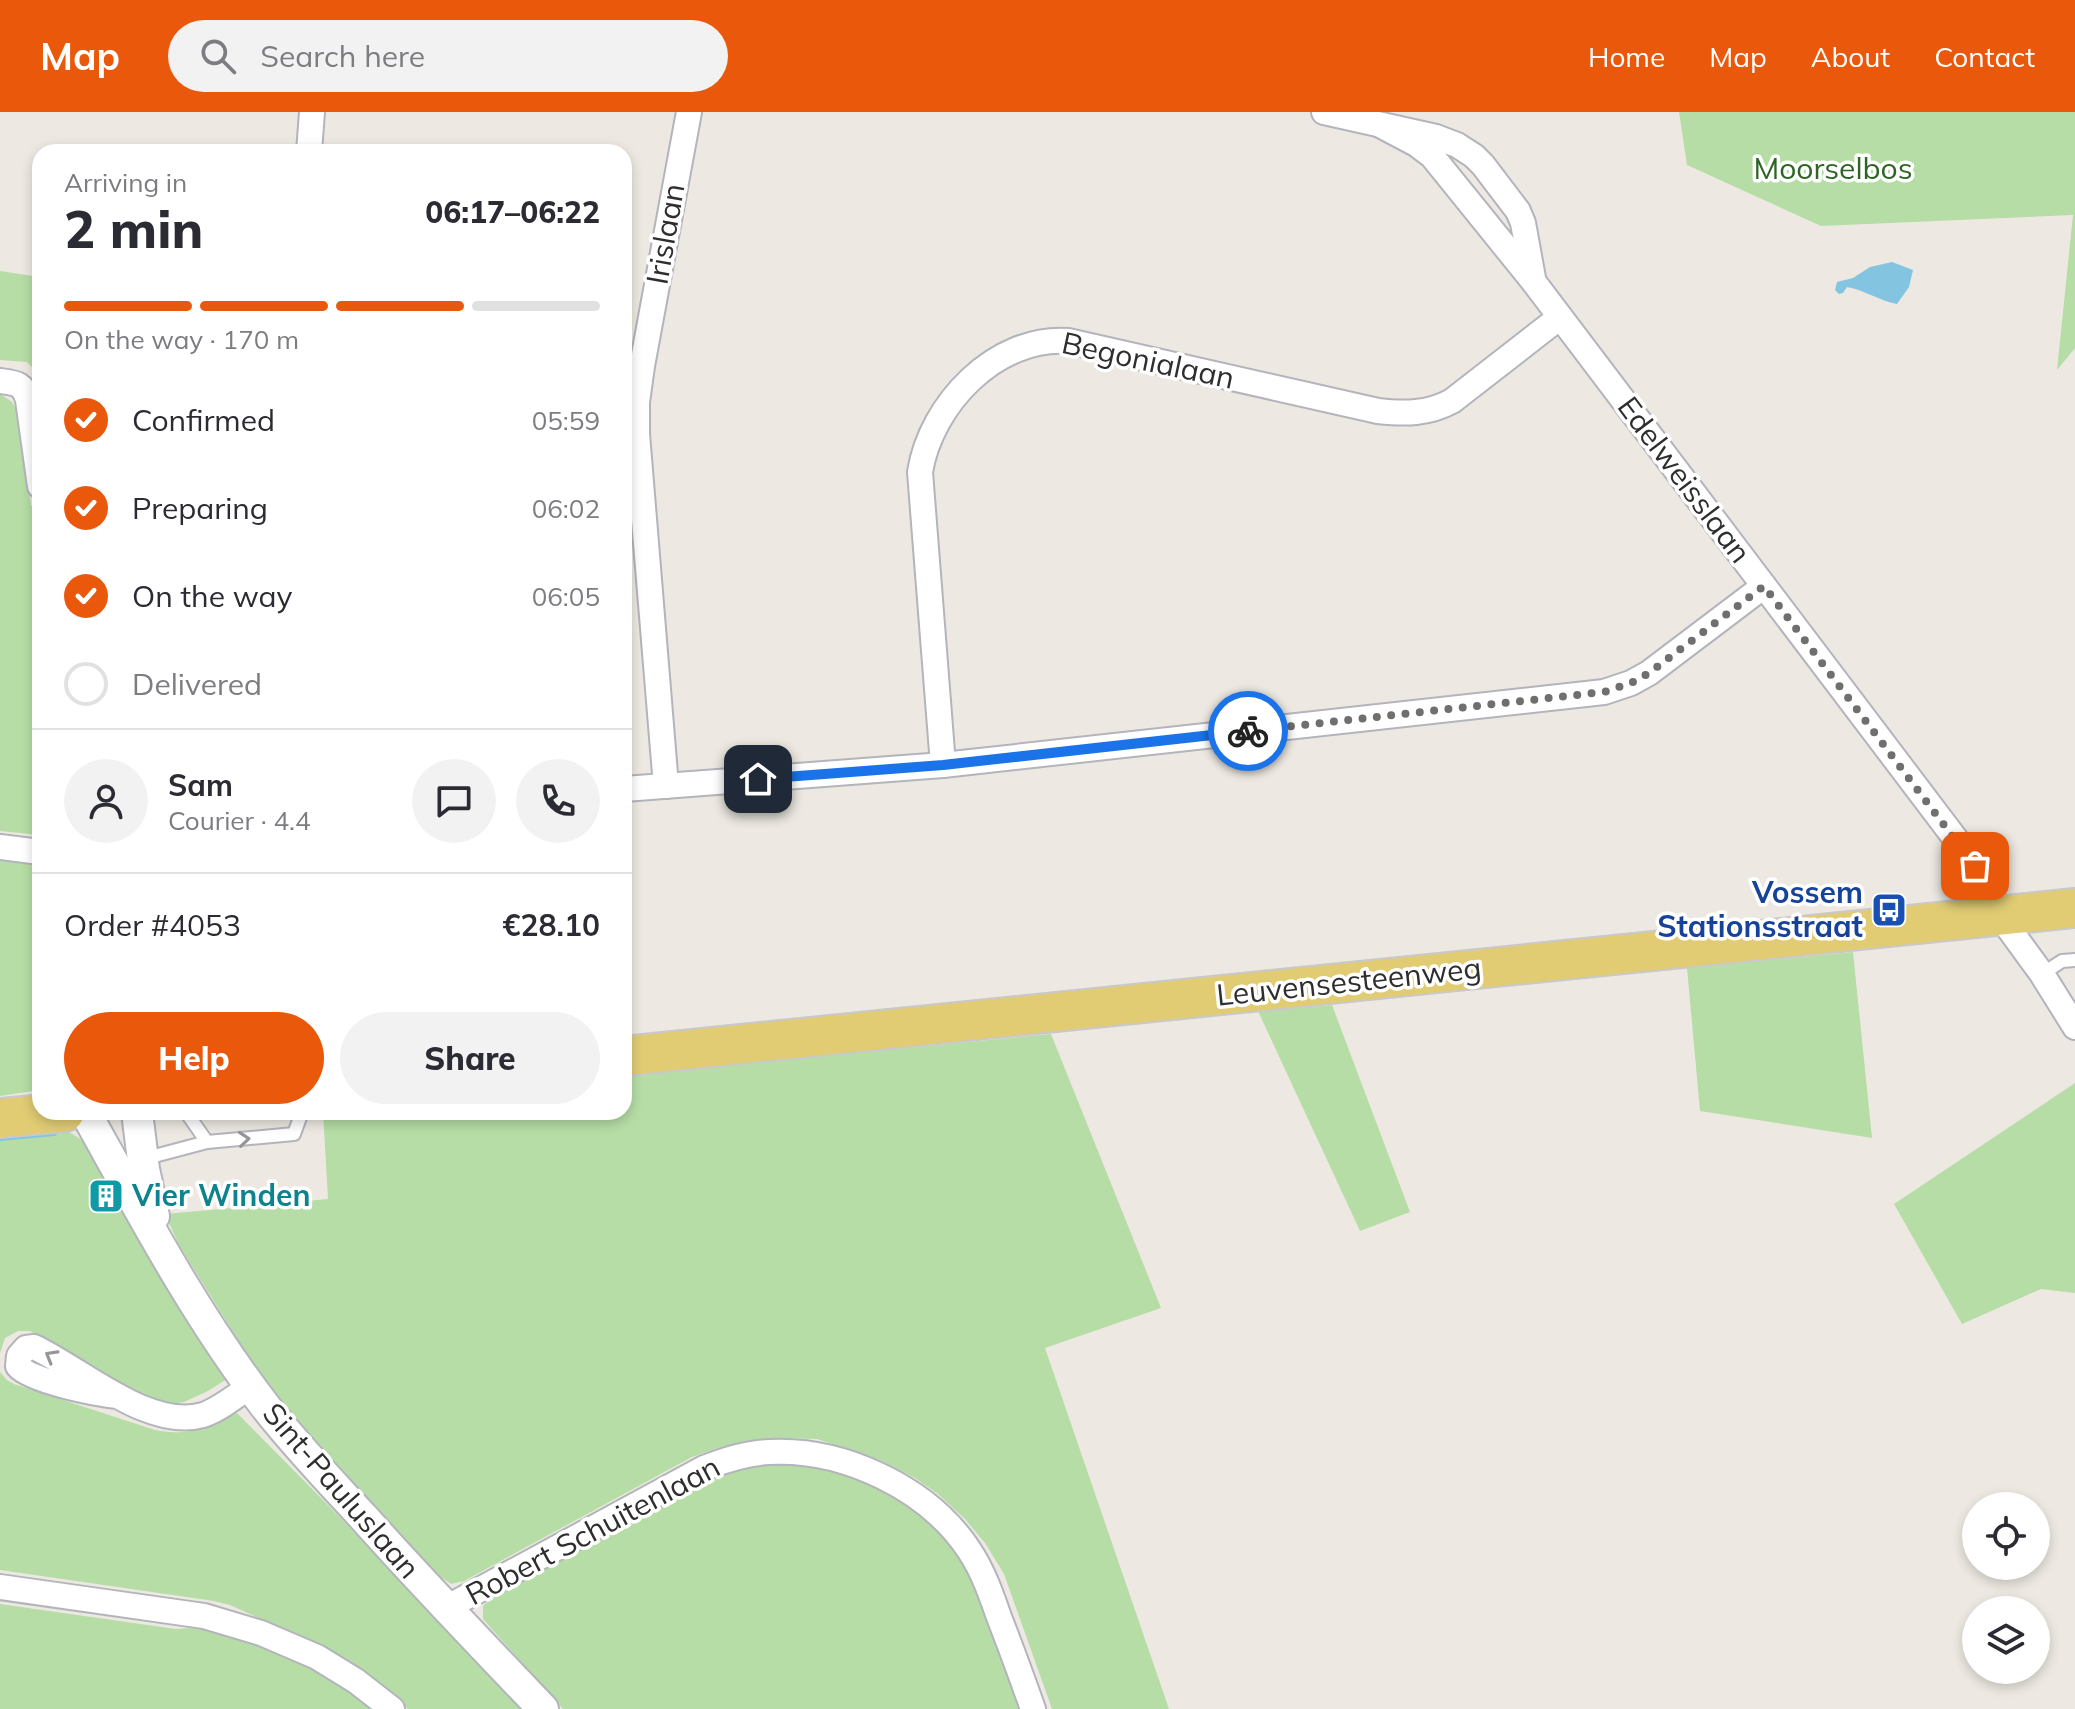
<!DOCTYPE html>
<html lang="en">
<head>
<meta charset="utf-8">
<style>
  :root { --surface:#fff; --page:#f2f2f3; --text:#2b2b33; --muted:#7c7c81; --line:#e1e1e2; --accent:#ea580c }
  body { margin:0; font-family:Mulish,sans-serif; background:var(--page); color:var(--text); height:100vh; display:flex; flex-direction:column; font-size:30px; white-space:nowrap }
  * { box-sizing:border-box; margin:0 }
  p { font-size:26px; color:var(--muted) }
  .icon { flex:none; width:44px; height:44px; fill:none; stroke:currentColor; stroke-width:2; stroke-linecap:round; stroke-linejoin:round }
  .map { position:relative; flex:1; overflow:hidden }
  .drawer { position:absolute; left:32px; top:32px; width:600px; height:976px; display:flex; flex-direction:column; background:var(--surface); border-radius:24px; box-shadow:0 4px 12px #0003 }
  .drawer>* { flex:none }
  .fabs { position:absolute; left:1962px; top:1380px; display:grid; gap:16px }
  .fabs a { display:grid; place-items:center; width:88px; height:88px; border-radius:50%; background:var(--surface); box-shadow:0 4px 12px #0003; font-size:40px }
  .pin { position:absolute; display:grid; place-items:center; width:68px; height:68px; color:#fff; margin:-34px; border-radius:16px; box-shadow:0 4px 12px #0006 }
  .courier { position:absolute; display:grid; place-items:center; width:80px; height:80px; margin:-40px; border:6px solid #1a73e8; border-radius:50%; background:#fff; color:#222; box-shadow:0 2px 10px #0007 }
  .head em { font-style:normal; font-weight:800 }
  .head div { display:flex; flex-direction:column-reverse }
  .head { display:flex; align-items:center; justify-content:space-between; height:136px; padding:0 32px }
  h1 { font-size:52px; font-weight:800; line-height:60px }
  .bar { display:grid; grid-template-columns:repeat(4,1fr); gap:12px 8px; align-content:center; height:96px; padding:0 32px }
  .bar i { height:10px; border-radius:6px; background:var(--line) }
  .bar .selected { background:var(--accent) }
  .bar p { grid-column:span 4 }
  .line { display:flex; align-items:center; gap:20px; padding:0 32px; border-top:2px solid var(--line) }
  .line div { flex:1 }
  .round { display:grid; place-items:center; flex:none; width:84px; height:84px; border-radius:42px; background:var(--page) }
  ol { padding:0 32px; list-style:none }
  li { display:flex; align-items:center; gap:24px; height:88px }
  li p { margin-inline-start:auto }
  li .icon { padding:8px; border-radius:50%; background:var(--accent); color:#fff; stroke-width:4 }
  li:last-child { color:var(--muted) }
  li i { width:44px; height:44px; border:4px solid var(--line); border-radius:50% }
  .primary-button { display:flex; gap:16px; margin-top:auto; padding:16px 32px }
  .primary-button a { flex:1; height:92px; border-radius:48px; background:var(--accent); color:#fff; font-size:32px; font-weight:800; line-height:92px; text-align:center }
  .primary-button a+a { background:var(--page); color:var(--text) }
  header { display:flex; align-items:center; gap:48px; box-sizing:border-box; height:112px; padding:0 40px; background:var(--accent); color:#fff }
  header strong { font-size:38px }
  nav { display:flex; gap:44px; margin-inline-start:auto; font-size:28px }
  .search { width:560px; height:72px; background:var(--page); display:flex; align-items:center; gap:20px; box-sizing:border-box; padding:0 28px; border-radius:44px; color:var(--muted); font-size:30px }
  .map>svg:first-child { display:block }
  .green { fill:#b6dda6 }
  .water { fill:#83c5e1 }
  .lines { fill:none; stroke-linecap:round; stroke-linejoin:round }
  .stream { stroke:#83c5e1; stroke-width:6 }
  .service-casing { stroke:#b3b4bc; stroke-width:16 }
  .minor-casing { stroke:#b3b4bc; stroke-width:28 }
  .tertiary-casing { stroke:#b3b4bc; stroke-width:34 }
  .primary-casing { stroke:#c9c9c9; stroke-width:42 }
  .service { stroke:#fff; stroke-width:12 }
  .minor { stroke:#fff; stroke-width:24 }
  .tertiary { stroke:#fff; stroke-width:30 }
  .primary { stroke:#e1cc74; stroke-width:38 }
  .oneway { stroke:#969696 }
  .done { stroke:#716f6d; stroke-width:8; stroke-dasharray:0 14.4 }
  .route { stroke:#1a73e8; stroke-width:10 }
  .labels { text-anchor:middle; stroke-width:7; stroke-linejoin:round; paint-order:stroke }
  .park-label { font-size:30px; fill:#2f6425; stroke:#fff }
  .street-label { font-size:30px; fill:#2e2e2e; stroke:#fff }
  .transit-label { font-size:30px; font-weight:bold; fill:#164399; stroke:#fff; text-anchor:end }
  .culture-label { font-size:30px; font-weight:bold; fill:#0d838f; stroke:#fff; text-anchor:start }
</style>
</head>
<body>
<header>
<strong>Map</strong>
<div class="search"><svg class="icon" aria-label="search" viewBox="0 0 24 24"><circle cx="10" cy="10" r="6"/><path d="M15 15l6 6"/></svg>Search here</div>
<nav><a>Home</a><a>Map</a><a>About</a><a>Contact</a></nav>
</header>
<div class="map">
<svg width="2075" height="1597" viewBox="0 0 2075 1597">
  <rect width="100%" height="100%" fill="#ede9e2"/>
  <g class="green">
    <path d="M 1679,0 L 2075,0 L 2075,236 L 2057,258 L 2073,103 L 1821,114 L 1687,53 Z"/>
    <path d="M 0,159 L 40,165 L 40,263 L 27,250 L 0,248 Z"/>
    <path d="M 0,282 L 12,290 L 17,299 L 31,393 L 40,408 L 40,723 L 0,719 Z"/>
    <path d="M 0,747 L 40,751 L 40,978 L 0,984 Z"/>
    <path d="M 1853,840 L 1872,1026 L 1700,999 L 1687,856 Z"/>
    <path d="M 1332,893 L 1410,1100 L 1360,1119 L 1258,899 Z"/>
    <path d="M 1051,922 L 1161,1196 L 1045,1236 L 1169,1597 L 1052,1597 L 1004,1462 L 985,1431 L 965,1407 L 938,1382 L 915,1366 L 880,1348 L 817,1327 L 774,1326 L 745,1329 L 717,1336 L 692,1345 L 464,1469 L 451,1472 L 438,1463 L 314,1334 L 264,1270 L 179,1133 L 165,1102 L 328,1087 L 323,1000 L 624,1000 L 624,963 Z"/>
    <path d="M 2075,971 L 2075,1181 L 2041,1177 L 1962,1212 L 1894,1092 Z"/>
    <path d="M 35,1019 L 69,1020 L 84,1029 L 230,1265 L 208,1279 L 184,1290 L 168,1293 L 143,1283 L 30,1219 L 18,1219 L 5,1226 L 0,1241 L 0,1023 Z"/>
    <path d="M 0,1260 L 7,1268 L 14,1272 L 155,1318 C 192,1325 203,1315 237,1301 L 326,1391 L 524,1597 L 408,1597 L 374,1566 L 342,1544 L 230,1493 L 214,1489 L 0,1458 Z"/>
    <path d="M 774,1351 L 828,1354 L 910,1389 L 950,1429 L 973,1463 L 1023,1597 L 563,1597 L 483,1507 L 483,1494 L 494,1483 L 697,1369 L 743,1355 Z"/>
    <path d="M 0,1492 L 176,1517 L 203,1515 L 232,1521 L 318,1556 L 379,1597 L 0,1597 Z"/>
  </g>
  <path class="water" d="M 1892,150 L 1913,158 L 1909,175 L 1897,192 C 1879,189 1865,178 1847,175 L 1843,181 L 1839,182 L 1835,178 L 1837,170 L 1853,166 L 1870,155 Z"/>
  <g class="lines">
    <path class="stream" d="M 0,1026 L 54,1021"/>
    <defs>
      <g id="service">
        <path d="M 2042,862 L 2062,849 L 2075,848"/>
        <path d="M 186,1000 L 207,1030 L 294,1022 L 302,1000"/>
        <path d="M 143,1047 L 207,1030"/>
      </g>
      <g id="minor">
        <path d="M 1324,0 L 1436,25 L 1457,33 L 1474,44 L 1483,53 L 1518,99 L 1523,111 L 1533,166"/>
        <path d="M 1380,13 L 1416,32 L 1432,44 L 1533,169 L 1970,746 L 1992,784 L 1999,803 L 2042,862 L 2075,915"/>
        <path d="M 309,40 L 312,0"/>
        <path d="M 0,269 C 16,271 23,271 28,288 L 40,374"/>
        <path d="M 943,653 L 920,360 C 931,292 996,224 1068,229 L 1378,299 C 1405,302 1428,302 1452,289 L 1560,205"/>
        <path d="M 666,674 L 637,322 L 637,290 L 642,254 L 689,0"/>
        <path d="M 624,677 L 943,653 L 1604,580 L 1631,571 L 1649,561 L 1764,474"/>
        <path d="M 0,735 L 40,740"/>
        <path d="M 118,1284 C 96,1282 31,1269 18,1254 L 19,1244 L 26,1236 L 34,1235 C 81,1257 149,1319 203,1303 C 220,1297 236,1284 250,1274"/>
        <path d="M 0,1475 L 204,1504 L 261,1521 L 317,1545 L 356,1569 L 392,1597"/>
        <path d="M 446,1496 L 704,1356 C 725,1348 746,1341 769,1340 C 843,1336 928,1376 969,1438 C 983,1459 991,1482 999,1505 C 1011,1536 1022,1566 1033,1597"/>
      </g>
      <g id="tertiary">
        <path d="M 85,1000 C 141,1100 195,1203 265,1294 C 296,1334 331,1370 365,1407 C 423,1472 483,1534 543,1597"/>
        <path d="M 137,1000 L 144,1057 L 154,1104"/>
      </g>
      <g id="primary">
        <path d="M 624,944 L 2075,796"/>
        <path d="M 0,1006 L 65,1000"/>
      </g>
    </defs>
    <use href="#service" class="service-casing"/>
    <use href="#minor" class="minor-casing"/>
    <use href="#tertiary" class="tertiary-casing"/>
    <use href="#primary" class="primary-casing"/>
    <use href="#service" class="service"/>
    <use href="#minor" class="minor"/>
    <use href="#tertiary" class="tertiary"/>
    <use href="#primary" class="primary"/>
  </g>
  <defs><path id="oneway-chevron" d="M-2-3.5L2.5 0L-2 3.5" fill="none" stroke-width="1.6" stroke-linecap="round" stroke-linejoin="round" transform="scale(2)"/></defs>
  <g class="oneway">
    <use href="#oneway-chevron" transform="translate(244 1027) rotate(-5)"/>
    <use href="#oneway-chevron" transform="translate(51 1244) rotate(-150)"/>
  </g>
  <g class="lines">
    <path class="done" d="M 1248,619 L 1604,580 L 1631,571 L 1649,561 L 1764,474 L 1975,754"/>
    <path class="route" d="M 758,667 L 943,653 L 1248,619"/>
  </g>
  <defs>
    <symbol id="bus-square" viewBox="-11 -11 22 22"><rect x="-9" y="-9" width="18" height="18" rx="4" fill="#1a4fb4" stroke="#fff"/><path d="M-5-6H5V4H4V6H2V4H-2V6H-4V4H-5ZM-3.5-4V0h7V-4ZM-3.5 1.2v1.5H-2V1.2ZM2 1.2v1.5H3.5V1.2Z" fill="#fff"/></symbol>
    <symbol id="building-square" viewBox="-11 -11 22 22"><rect x="-9" y="-9" width="18" height="18" rx="4" fill="#0f9aa8" stroke="#fff"/><path d="M-4-6H4V6H1V3H-1V6H-4ZM-2.5-4.3h1.7v1.8h-1.7ZM.8-4.3h1.7v1.8H.8ZM-2.5-1h1.7V.8h-1.7ZM.8-1h1.7V.8H.8Z" fill="#fff"/></symbol>
  </defs>
  <g fill-rule="evenodd">
    <use href="#bus-square" x="1869" y="778" width="40" height="40"/>
    <use href="#building-square" x="86" y="1064" width="40" height="40"/>
  </g>
  <g class="labels">
    <g class="park-label">
      <text x="1833" y="67">Moorselbos</text>
    </g>
    <g class="street-label">
      <text transform="translate(666 122) rotate(-80)" y="10">Irislaan</text>
      <text transform="translate(1148 249) rotate(12)" y="10">Begonialaan</text>
      <text transform="translate(1684 368) rotate(53)" y="10">Edelweisslaan</text>
      <text transform="translate(1349 870) rotate(-6)" y="10">Leuvensesteenweg</text>
      <text transform="translate(341 1379) rotate(49)" y="10">Sint-Pauluslaan</text>
      <text transform="translate(593 1419) rotate(-28)" y="10">Robert Schuitenlaan</text>
    </g>
    <g class="transit-label">
      <text x="1863" y="791">Vossem<tspan x="1863" dy="34">Stationsstraat</tspan></text>
    </g>
    <g class="culture-label">
      <text x="132" y="1094">Vier Winden</text>
    </g>
  </g>
</svg>
<div class="fabs">
<a><svg class="icon" aria-label="locate" viewBox="0 0 24 24"><circle cx="12" cy="12" r="6"/><path d="M12 2v4M12 18v4M2 12h4M18 12h4"/></svg></a>
<a><svg class="icon" aria-label="layers" viewBox="0 0 24 24"><path d="M12 4l9 5-9 5-9-5zM3 14l9 5 9-5"/></svg></a>
</div>
<div class="pin" style="left:1975px;top:754px;background:#ea580c"><svg class="icon" aria-label="bag" viewBox="0 0 24 24"><path d="M5 8h14l-1 12H6zM9 8a3 3 0 0 1 6 0"/></svg></div>
<div class="pin" style="left:758px;top:667px;background:#1f2937"><svg class="icon" aria-label="home" viewBox="0 0 24 24"><path d="M3 11l9-7 9 7M6 9v11h12V9"/></svg></div>
<div class="courier" style="left:1248px;top:619px"><svg class="icon" aria-label="bike" viewBox="0 0 24 24"><circle cx="6" cy="16" r="4"/><circle cx="18" cy="16" r="4"/><path d="M6 16l4-8h5l3 8M10 8l3 8H6M13 5h3"/></svg></div>
<section class="drawer">
<div class="head"><div><h1>2 min</h1><p>Arriving in</p></div><em>06:17–06:22</em></div>
<div class="bar"><i class="selected"></i><i class="selected"></i><i class="selected"></i><i></i><p>On the way · 170 m</p></div>
<ol>
<li><svg class="icon" aria-label="check" viewBox="0 0 24 24"><path d="M5 12l5 5 9-10"/></svg>Confirmed<p>05:59</p></li>
<li><svg class="icon" aria-label="check" viewBox="0 0 24 24"><path d="M5 12l5 5 9-10"/></svg>Preparing<p>06:02</p></li>
<li><svg class="icon" aria-label="check" viewBox="0 0 24 24"><path d="M5 12l5 5 9-10"/></svg>On the way<p>06:05</p></li>
<li><i></i>Delivered</li>
</ol>
<div class="line" style="height:144px"><a class="round"><svg class="icon" aria-label="person" viewBox="0 0 24 24"><circle cx="12" cy="8" r="4"/><path d="M4 21q1-7 8-7t8 7"/></svg></a><div><b>Sam</b><p>Courier · 4.4</p></div><a class="round"><svg class="icon" aria-label="chat" viewBox="0 0 24 24"><path d="M4 5h16v11H9l-5 4z"/></svg></a><a class="round"><svg class="icon" aria-label="phone" viewBox="0 0 24 24"><path d="M5 4h4l2 5-3 2q2 4 5 5l2-3 5 2v4C11 20 4 13 5 4z"/></svg></a></div>
<div class="line" style="height:104px"><div>Order #4053</div><b>€28.10</b></div>
<div class="primary-button"><a>Help</a><a>Share</a></div>
</section>
</div>
</body>
</html>
